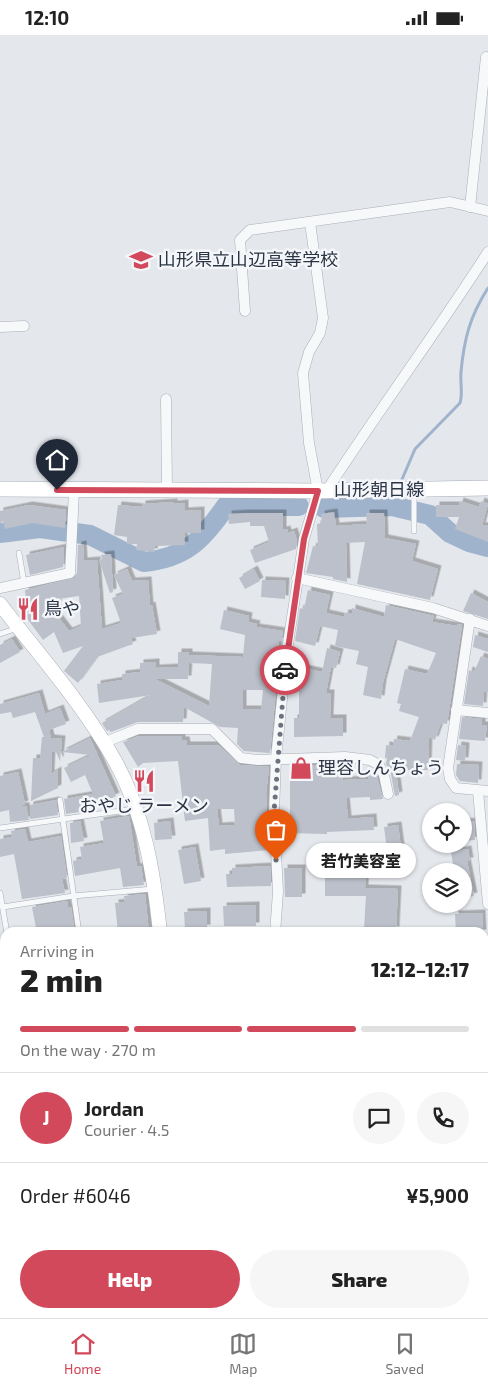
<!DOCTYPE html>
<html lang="en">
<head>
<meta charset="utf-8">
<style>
  :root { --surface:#fff; --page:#f6f6f6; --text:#222; --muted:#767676; --line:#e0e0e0; --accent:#d1495b }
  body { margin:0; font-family:"Exo 2","Noto Sans JP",sans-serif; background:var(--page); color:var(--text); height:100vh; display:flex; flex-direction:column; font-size:19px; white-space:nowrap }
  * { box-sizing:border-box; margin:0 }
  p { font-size:16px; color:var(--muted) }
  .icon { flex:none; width:28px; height:28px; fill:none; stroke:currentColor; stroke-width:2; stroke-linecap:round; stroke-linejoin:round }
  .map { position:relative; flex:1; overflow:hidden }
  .panel { position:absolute; left:0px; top:892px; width:489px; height:391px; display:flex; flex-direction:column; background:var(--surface); border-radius:15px 15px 0 0; box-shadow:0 1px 4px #0004 }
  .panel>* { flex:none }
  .fabs { position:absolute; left:422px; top:768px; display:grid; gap:10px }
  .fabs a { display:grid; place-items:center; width:50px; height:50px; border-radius:50%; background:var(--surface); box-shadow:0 1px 4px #0004; font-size:25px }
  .pin { position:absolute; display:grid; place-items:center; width:42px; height:42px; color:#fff; margin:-51px -21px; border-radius:50% 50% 50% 0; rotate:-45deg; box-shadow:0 0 5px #0007 }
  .pin .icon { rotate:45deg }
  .courier { position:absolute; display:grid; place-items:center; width:50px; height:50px; margin:-25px; border:4px solid #d1495b; border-radius:50%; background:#fff; color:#222; box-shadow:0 1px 6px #0007 }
  .bubble { position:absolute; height:35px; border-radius:18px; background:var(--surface); box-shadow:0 1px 4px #0004; font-size:16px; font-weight:800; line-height:35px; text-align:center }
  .headline em { font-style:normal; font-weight:800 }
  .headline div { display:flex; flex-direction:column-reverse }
  .headline { display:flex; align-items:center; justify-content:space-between; height:85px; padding:0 20px }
  h1 { font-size:32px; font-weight:800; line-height:38px }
  .bar { display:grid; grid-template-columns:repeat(4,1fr); gap:8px 5px; align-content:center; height:60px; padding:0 20px }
  .bar i { height:6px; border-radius:4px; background:var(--line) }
  .bar .on { background:var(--accent) }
  .bar p { grid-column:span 4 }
  .line { display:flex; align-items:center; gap:12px; padding:0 20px; border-top:1px solid var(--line) }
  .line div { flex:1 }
  .round { display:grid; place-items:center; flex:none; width:52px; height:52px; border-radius:26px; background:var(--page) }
  .button { display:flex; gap:10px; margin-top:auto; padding:10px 20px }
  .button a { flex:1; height:58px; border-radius:30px; background:var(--accent); color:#fff; font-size:20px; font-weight:800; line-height:58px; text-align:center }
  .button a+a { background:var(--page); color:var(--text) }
  .status { display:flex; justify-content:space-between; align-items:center; height:35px; padding:0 25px; background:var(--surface); direction:ltr }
  .status svg { height:14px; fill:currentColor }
  .menu { display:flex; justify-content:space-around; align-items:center; height:70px; border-top:1px solid var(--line); background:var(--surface); font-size:14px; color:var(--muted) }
  .menu a { display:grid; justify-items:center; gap:2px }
  .menu .on { color:var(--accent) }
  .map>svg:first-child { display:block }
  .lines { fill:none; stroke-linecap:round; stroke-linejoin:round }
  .stream { stroke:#9fb4cc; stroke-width:3 }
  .river { stroke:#9fb4cc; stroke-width:20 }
  .building { fill:#bbc0ca; fill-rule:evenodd; filter:url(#shadow) }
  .lane-casing { stroke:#a9aeb7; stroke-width:6 }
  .street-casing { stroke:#a9aeb7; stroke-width:11 }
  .secondary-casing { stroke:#a9aeb7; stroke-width:15 }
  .primary-casing { stroke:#a3abb8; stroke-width:16 }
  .highway-casing { stroke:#8b94a3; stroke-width:19 }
  .lane { stroke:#f7f8fa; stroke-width:5 }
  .street { stroke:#f7f8fa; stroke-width:10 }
  .secondary { stroke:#fff; stroke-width:14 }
  .primary { stroke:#fff; stroke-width:15 }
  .highway { stroke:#fff; stroke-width:18 }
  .rail-casing { stroke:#7d8696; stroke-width:5 }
  .rail { stroke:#f4f6f9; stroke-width:3; stroke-dasharray:9; stroke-linecap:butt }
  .done { stroke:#6c737f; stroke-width:5; stroke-dasharray:0 9 }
  .route { stroke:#d1495b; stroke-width:6 }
  .labels { text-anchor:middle; stroke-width:5; stroke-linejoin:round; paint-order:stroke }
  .poi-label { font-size:18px; fill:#2b3445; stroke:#f4f6f9; text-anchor:start }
  .street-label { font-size:18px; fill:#2b3445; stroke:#f4f6f9 }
</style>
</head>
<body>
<div class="status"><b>12:10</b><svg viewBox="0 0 49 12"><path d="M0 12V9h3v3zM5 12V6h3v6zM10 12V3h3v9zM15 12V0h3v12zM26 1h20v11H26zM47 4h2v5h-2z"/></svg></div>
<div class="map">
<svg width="488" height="1283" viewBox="0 0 488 1283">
  <defs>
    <filter id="shadow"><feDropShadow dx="3.5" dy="-3.5" stdDeviation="0" flood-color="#0004"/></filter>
  </defs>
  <rect width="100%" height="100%" fill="#e4e7ec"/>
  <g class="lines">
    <path class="stream" d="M 400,449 L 415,414 L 460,368 C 463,358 460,348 461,337 C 464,304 470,281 488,253"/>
    <g class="river">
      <path d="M 324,473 L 392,471 L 430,480 L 450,498 L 469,507 L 488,512"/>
      <path d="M 0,498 L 40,493 L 90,500 L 144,527 C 186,523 203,504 226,471 L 299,471"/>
    </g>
  </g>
  <g class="building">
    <path d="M 460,466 L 479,472 L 481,466 L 488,469 L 482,491 L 488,490 L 488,507 L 455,494 L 459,482 L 436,482 L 436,470 L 459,470 Z"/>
    <path d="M 174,467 L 174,469 L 185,468 L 185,476 L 201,475 L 201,498 L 184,498 L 185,510 L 155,511 L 154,517 L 136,515 L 137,509 L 127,509 L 127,502 L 114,500 L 118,470 L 142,472 L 142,469 Z"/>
    <path d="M 29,470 L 66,475 L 65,493 L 32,488 L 5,494 L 3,486 L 0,489 L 0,476 Z"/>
    <path d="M 334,477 L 336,491 L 367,489 L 366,478 L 384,478 L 385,503 L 416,509 L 412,526 L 438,534 L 430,565 L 357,549 L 365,507 L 346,508 L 347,547 L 333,544 L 333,542 L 306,538 L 313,511 L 318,512 L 317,489 L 322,488 L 321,479 Z"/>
    <path d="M 246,478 L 283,478 L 283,495 L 287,494 L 288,498 L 294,496 L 297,506 L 296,514 L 255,528 L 250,515 L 269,507 L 264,491 L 250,491 L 250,487 L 229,489 L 228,479 Z"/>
    <path d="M 83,509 L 84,526 L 97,525 L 102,594 L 121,588 L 112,563 L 123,559 L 114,540 L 127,534 L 132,546 L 148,545 L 150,571 L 152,570 L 157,599 L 131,603 L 133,609 L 97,622 L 78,648 L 64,636 L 83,611 L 63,618 L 54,597 L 43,605 L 17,570 L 26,563 L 25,555 L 74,543 L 77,538 L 78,510 ZM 79,561 L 81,591 L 69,596 L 49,570 L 58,569 L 58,564 Z"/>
    <path d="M 64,512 L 63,532 L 30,540 L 26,520 Z"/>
    <path d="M 111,519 L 113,557 L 110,558 L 99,525 L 102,524 L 101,520 Z"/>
    <path d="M 254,534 L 260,546 L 245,554 L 239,543 Z"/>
    <path d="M 262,545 L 286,546 L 285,564 L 261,562 Z"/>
    <path d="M 308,555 L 330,560 L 326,578 L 344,582 L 345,578 L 352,578 L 352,573 L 384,582 L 386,570 L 434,581 L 432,587 L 457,591 L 458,589 L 462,590 L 447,689 L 441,688 L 435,705 L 429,702 L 428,735 L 403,735 L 402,738 L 396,737 L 399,760 L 395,761 L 391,739 L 386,729 L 387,723 L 385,723 L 386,710 L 393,711 L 394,704 L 410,706 L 419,682 L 399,676 L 401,669 L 397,668 L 405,634 L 427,639 L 436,618 L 395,604 L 383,648 L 381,664 L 363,660 L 368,632 L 356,629 L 359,616 L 335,611 L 338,595 L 320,591 L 315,611 L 295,606 L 300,573 L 304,574 Z"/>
    <path d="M 471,558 L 488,567 L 488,584 L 463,576 Z"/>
    <path d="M 224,575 L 249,581 L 248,587 L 257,589 L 256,592 L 283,596 L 281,606 L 279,606 L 276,636 L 277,645 L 270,718 L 244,716 L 237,709 L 238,693 L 220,692 L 184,672 L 183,687 L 138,687 L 111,697 L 109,695 L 107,696 L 102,688 L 151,660 L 99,668 L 97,649 L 122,645 L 122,639 L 140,637 L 140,628 L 156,627 L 156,633 L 178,632 L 178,617 L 189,617 L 189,620 L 243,622 L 245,600 L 220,594 ZM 189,628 L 212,629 L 209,671 L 155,644 L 188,644 ZM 243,655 L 263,655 L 261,674 L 243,674 Z"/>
    <path d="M 475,600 L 488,604 L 488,617 L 473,612 Z"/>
    <path d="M 12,604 L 20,617 L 0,628 L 0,610 Z"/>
    <path d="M 327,613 L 340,617 L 336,633 L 331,632 L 326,658 L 331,658 L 330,683 L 343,683 L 343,701 L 294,702 L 294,683 L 299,683 L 299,652 L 303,633 L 322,637 Z"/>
    <path d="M 481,621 L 488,624 L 488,658 L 484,656 L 483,671 L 464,669 L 469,635 L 474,637 Z"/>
    <path d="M 39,658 L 45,679 L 60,673 L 66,689 L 49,695 L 51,703 L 62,704 L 60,726 L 56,717 L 52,716 L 51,739 L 58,735 L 58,753 L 31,766 L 33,723 L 40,723 L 42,702 L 44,702 L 35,677 L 13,683 L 11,677 L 0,679 L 0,669 Z"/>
    <path d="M 462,682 L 482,684 L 482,690 L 487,690 L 485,706 L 459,704 Z"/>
    <path d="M 139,701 L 182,701 L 182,705 L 186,705 L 187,710 L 218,710 L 240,730 L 269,732 L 266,759 L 269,815 L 225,819 L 225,814 L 210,816 L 208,783 L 185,786 L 178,726 L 143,728 L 138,732 L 123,707 ZM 217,774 L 234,774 L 235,790 L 219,791 Z"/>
    <path d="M 90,703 L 116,761 L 93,772 L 93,775 L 66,779 L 64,764 L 93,759 L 85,740 L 71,747 L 64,733 L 91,720 L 62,717 Z"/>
    <path d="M 458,710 L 466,711 L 465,726 L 456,725 Z"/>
    <path d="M 343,729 L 343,745 L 369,744 L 368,741 L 377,742 L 383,764 L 370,765 L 370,762 L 346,763 L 348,784 L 373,782 L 374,795 L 327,797 L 327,799 L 287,798 L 287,780 L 290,780 L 290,731 Z"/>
    <path d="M 457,729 L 479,730 L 478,748 L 460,746 L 456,740 Z"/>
    <path d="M 18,737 L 25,769 L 20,771 L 26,771 L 29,785 L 10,787 L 9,775 L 0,777 L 0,741 Z"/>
    <path d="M 56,765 L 58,780 L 30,784 L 30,770 Z"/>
    <path d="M 129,781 L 137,832 L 141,831 L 144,850 L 123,852 L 120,833 L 75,841 L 73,826 L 82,824 L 80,812 L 104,808 L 100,786 Z"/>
    <path d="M 80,786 L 84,806 L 71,808 L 70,788 Z"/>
    <path d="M 170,786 L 172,804 L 155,805 L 154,788 Z"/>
    <path d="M 474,786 L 475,805 L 464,806 L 464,787 Z"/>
    <path d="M 398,790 L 401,813 L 387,815 L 384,792 Z"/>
    <path d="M 25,794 L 28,807 L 61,801 L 67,843 L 62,844 L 65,858 L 22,864 L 14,819 L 0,822 L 0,804 L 12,802 L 11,796 Z"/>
    <path d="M 195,812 L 201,846 L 184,849 L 178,815 Z"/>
    <path d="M 468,814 L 470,826 L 467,826 L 474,861 L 464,863 L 464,836 L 454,836 L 451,817 Z"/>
    <path d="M 339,826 L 366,827 L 365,853 L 398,854 L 396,895 L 364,894 L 366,861 L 325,861 L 325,834 L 339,834 Z"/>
    <path d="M 270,831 L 271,851 L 227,852 L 226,839 L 232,839 L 232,833 Z"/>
    <path d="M 284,833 L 302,833 L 302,862 L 285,862 Z"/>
    <path d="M 145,859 L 149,898 L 118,898 L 115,868 L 125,867 L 124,861 Z"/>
    <path d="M 67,866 L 68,872 L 71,872 L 75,898 L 37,898 L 32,872 Z"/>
    <path d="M 256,870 L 256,891 L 224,891 L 223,871 Z"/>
    <path d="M 207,876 L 207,893 L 185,894 L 184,877 Z"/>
    <path d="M 482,878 L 483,898 L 456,898 L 455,879 Z"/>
  </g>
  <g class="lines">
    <defs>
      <g id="lane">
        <path d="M 414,456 L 414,496"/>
        <path d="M 19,518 L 24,548"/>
        <path d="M 0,599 L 18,593"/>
        <path d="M 60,765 L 79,898"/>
        <path d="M 0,793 L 134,774"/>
        <path d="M 0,858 L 7,898"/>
        <path d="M 3,872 L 73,861 L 153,854"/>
        <path d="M 258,1279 L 259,1283"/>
      </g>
      <g id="street">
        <path d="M 470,172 L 486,22"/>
        <path d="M 245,276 L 240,205 L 250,195 L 450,167 L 488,176"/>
        <path d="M 0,292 L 24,291"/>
        <path d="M 166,364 L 167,456"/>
        <path d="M 327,455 C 379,375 436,298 488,217"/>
        <path d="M 297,543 L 433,573 L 488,591"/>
        <path d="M 0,553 L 70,538 L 74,456"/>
        <path d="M 470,584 L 448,733 L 450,744 L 456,753 L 488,756"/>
        <path d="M 456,675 L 488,678"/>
        <path d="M 103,708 L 138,694 L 212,694 L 241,723 L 258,725 L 345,722 L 370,725 L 379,730 L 384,740 L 388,759"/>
        <path d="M 478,756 L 488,869"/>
        <path d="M 275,898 L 278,857 L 274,777 L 276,723 L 287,615 L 304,504 L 318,456 L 309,408 L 303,338 L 309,317 L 320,298 L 323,283 L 310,187"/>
      </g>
      <g id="secondary">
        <path d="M 0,569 C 39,620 83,669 115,726 C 144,778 154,839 160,898"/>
        <path d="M 194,1279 L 194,1283"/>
      </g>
      <g id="primary">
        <path d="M 0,454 L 318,456 L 488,453"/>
        <path d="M 0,983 L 5,982"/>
        <path d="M 484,990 L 488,990"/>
      </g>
      <g id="highway">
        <path d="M 484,1147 L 488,1147"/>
        <path d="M 355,1279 L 355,1283"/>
      </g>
    </defs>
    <use href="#lane" class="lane-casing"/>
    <use href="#street" class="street-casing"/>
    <use href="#secondary" class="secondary-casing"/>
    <use href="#primary" class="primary-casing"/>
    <use href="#highway" class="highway-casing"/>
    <use href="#lane" class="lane"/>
    <use href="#street" class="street"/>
    <use href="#secondary" class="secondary"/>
    <use href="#primary" class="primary"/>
    <use href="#highway" class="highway"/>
    <defs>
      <g id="rail">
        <path d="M 0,1208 L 5,1236"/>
        <path d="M 13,1279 L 14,1283"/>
      </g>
    </defs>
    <use href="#rail" class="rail-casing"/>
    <use href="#rail" class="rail"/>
  </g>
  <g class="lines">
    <path class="done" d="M 276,825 L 274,777 L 285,635"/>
    <path class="route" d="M 57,455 L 318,456 L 304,504 L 285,635"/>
  </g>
  <defs>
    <symbol id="school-bare" viewBox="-9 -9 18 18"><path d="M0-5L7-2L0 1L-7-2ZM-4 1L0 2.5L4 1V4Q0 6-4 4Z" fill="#d1495b" stroke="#f4f6f9" stroke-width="2.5" paint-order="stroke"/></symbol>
    <symbol id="restaurant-bare" viewBox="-9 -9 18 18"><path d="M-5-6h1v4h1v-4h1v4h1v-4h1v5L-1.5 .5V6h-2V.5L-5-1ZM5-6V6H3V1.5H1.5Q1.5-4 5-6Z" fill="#d1495b" stroke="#f4f6f9" stroke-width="2.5" paint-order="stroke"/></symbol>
    <symbol id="shop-bare" viewBox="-9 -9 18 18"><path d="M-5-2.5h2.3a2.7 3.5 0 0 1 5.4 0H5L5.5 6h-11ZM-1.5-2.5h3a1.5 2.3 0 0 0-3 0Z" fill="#d1495b" stroke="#f4f6f9" stroke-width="2.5" paint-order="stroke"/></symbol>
  </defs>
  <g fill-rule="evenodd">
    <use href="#school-bare" x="125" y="209" width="32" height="32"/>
    <use href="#restaurant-bare" x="12" y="558" width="32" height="32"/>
    <use href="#shop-bare" x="285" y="717" width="32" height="32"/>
    <use href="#restaurant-bare" x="128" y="730" width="32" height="32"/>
  </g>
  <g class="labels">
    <g class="poi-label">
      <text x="158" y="231">山形県立山辺高等学校</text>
      <text x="44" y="580">鳥や</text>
      <text x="318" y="739">理容しんちょう</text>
      <text x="144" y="777" text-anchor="middle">おやじ ラーメン</text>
    </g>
    <g class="street-label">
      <text x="379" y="461">山形朝日線</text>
    </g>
  </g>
</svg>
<div class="fabs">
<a><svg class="icon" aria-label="locate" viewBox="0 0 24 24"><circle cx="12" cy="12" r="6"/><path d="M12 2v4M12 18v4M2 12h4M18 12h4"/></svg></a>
<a><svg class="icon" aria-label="layers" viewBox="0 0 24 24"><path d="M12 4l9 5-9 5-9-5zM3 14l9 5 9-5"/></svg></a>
</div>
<div class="pin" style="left:276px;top:825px;background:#ea580c"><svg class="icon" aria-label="bag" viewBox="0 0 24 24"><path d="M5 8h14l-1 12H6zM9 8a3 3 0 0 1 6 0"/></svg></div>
<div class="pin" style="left:57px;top:455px;background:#1f2937"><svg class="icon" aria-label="home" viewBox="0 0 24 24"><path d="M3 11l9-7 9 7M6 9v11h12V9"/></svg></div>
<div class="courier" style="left:285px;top:635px"><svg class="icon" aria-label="car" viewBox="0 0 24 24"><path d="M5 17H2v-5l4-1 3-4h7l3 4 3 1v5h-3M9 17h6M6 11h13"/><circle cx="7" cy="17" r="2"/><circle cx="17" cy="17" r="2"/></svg></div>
<div class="bubble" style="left:306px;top:808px;width:110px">若竹美容室</div>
<section class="panel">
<div class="headline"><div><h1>2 min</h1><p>Arriving in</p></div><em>12:12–12:17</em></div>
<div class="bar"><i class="on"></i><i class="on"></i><i class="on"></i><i></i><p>On the way · 270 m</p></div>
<div class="line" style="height:90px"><b class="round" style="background:var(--accent);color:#fff">J</b><div><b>Jordan</b><p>Courier · 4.5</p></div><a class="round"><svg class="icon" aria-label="chat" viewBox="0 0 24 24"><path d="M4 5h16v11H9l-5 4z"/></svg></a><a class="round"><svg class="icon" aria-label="phone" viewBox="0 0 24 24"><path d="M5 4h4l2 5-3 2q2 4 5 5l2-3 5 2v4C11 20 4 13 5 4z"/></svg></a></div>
<div class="line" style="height:65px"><div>Order #6046</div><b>¥5,900</b></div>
<div class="button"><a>Help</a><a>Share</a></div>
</section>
</div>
<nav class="menu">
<a class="on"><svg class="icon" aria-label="home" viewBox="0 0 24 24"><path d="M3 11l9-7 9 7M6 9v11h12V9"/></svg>Home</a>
<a><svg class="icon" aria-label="map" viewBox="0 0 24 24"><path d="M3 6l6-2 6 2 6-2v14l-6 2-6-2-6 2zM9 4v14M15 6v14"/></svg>Map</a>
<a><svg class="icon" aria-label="saved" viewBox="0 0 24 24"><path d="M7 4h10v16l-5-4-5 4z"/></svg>Saved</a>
</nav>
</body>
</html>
